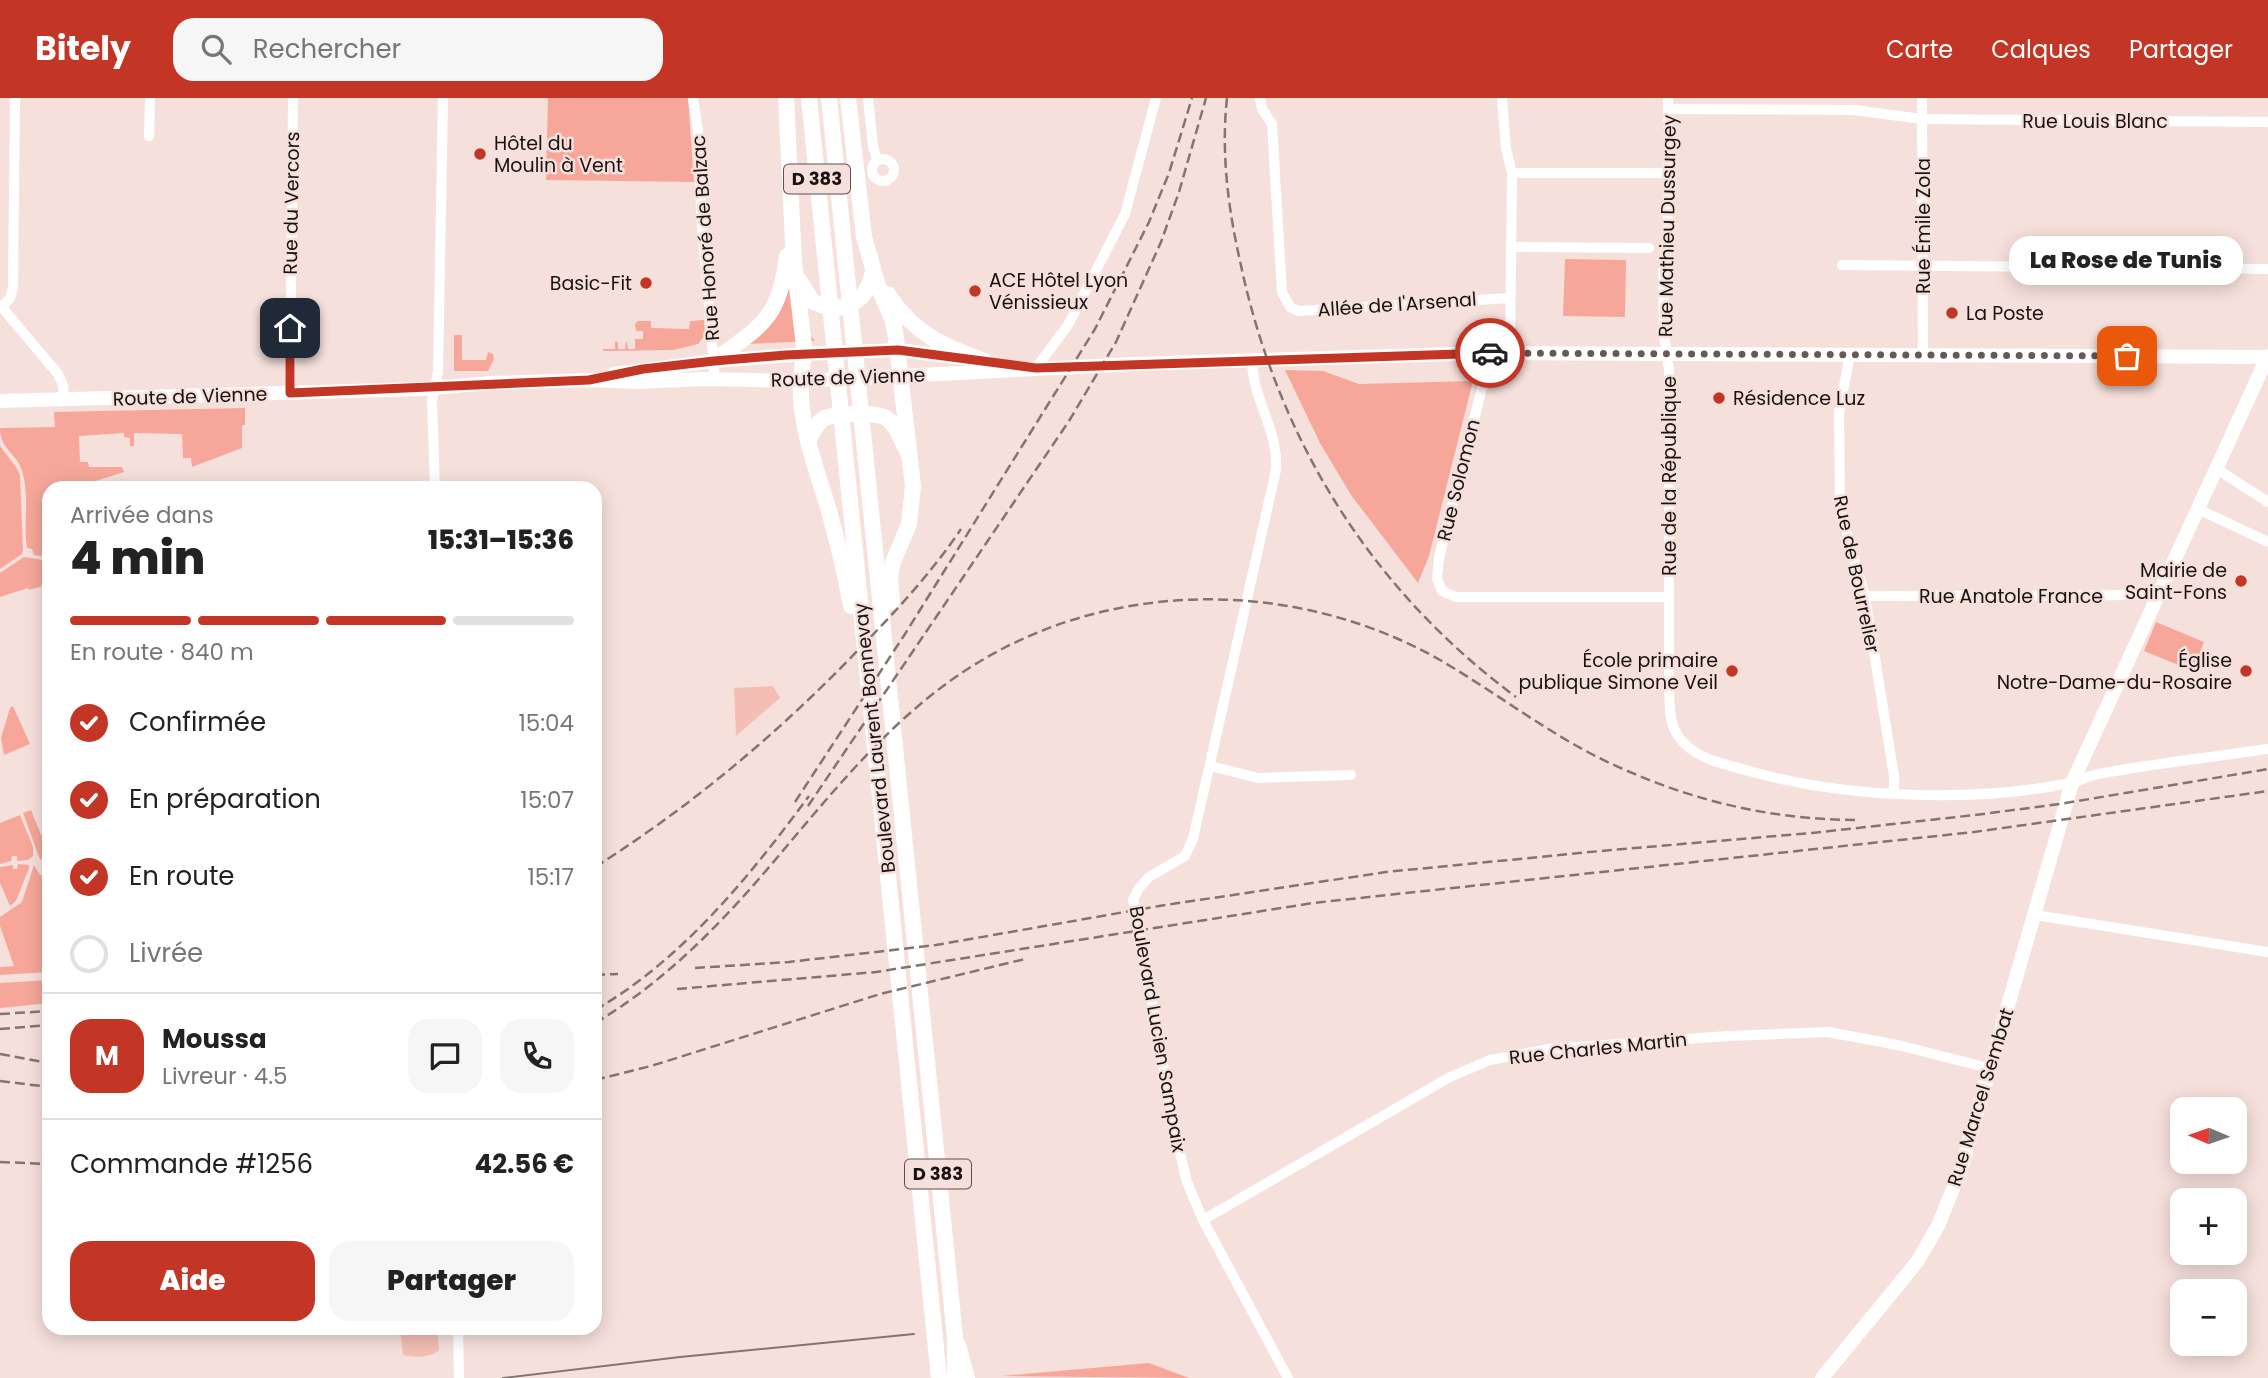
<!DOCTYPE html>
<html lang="fr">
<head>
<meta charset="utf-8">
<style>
  :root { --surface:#fff; --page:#f6f6f6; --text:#222; --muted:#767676; --line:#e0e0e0; --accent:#c33626 }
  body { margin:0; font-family:Poppins,sans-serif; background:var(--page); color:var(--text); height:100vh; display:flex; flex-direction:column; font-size:26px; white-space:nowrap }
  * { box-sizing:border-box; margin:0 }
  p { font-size:23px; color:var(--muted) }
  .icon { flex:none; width:38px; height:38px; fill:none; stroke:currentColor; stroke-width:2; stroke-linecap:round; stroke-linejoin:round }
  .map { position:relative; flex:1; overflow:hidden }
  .details { position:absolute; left:42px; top:383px; width:560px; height:854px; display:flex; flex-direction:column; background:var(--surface); border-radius:21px; box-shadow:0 4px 18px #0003 }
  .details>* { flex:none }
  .needle { width:46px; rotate:272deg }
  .fabs { position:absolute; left:2170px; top:999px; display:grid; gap:14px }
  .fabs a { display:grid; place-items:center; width:77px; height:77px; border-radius:14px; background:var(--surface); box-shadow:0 4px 18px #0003; font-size:35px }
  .pin { position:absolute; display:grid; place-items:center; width:60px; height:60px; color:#fff; margin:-30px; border-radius:14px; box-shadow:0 4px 10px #0006 }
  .courier { position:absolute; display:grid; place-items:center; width:70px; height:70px; margin:-35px; border:5px solid #c33626; border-radius:50%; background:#fff; color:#222; box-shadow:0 2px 9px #0007 }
  .bubble { position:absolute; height:49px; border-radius:21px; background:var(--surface); box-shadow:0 4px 18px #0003; font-size:23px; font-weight:800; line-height:49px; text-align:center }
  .summary em { font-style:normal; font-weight:800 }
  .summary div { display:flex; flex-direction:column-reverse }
  .summary { display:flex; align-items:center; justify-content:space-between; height:119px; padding:0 28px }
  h1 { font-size:46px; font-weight:800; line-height:52px }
  .bar { display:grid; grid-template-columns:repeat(4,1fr); gap:10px 7px; align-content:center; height:84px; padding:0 28px }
  .bar i { height:9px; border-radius:5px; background:var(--line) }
  .bar .selected { background:var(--accent) }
  .bar p { grid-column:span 4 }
  .line { display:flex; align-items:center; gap:18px; padding:0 28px; border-top:2px solid var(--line) }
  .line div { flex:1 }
  .round { display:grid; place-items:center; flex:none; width:74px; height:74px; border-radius:21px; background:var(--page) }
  ol { padding:0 28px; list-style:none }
  li { display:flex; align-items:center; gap:21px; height:77px }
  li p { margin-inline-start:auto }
  li .icon { padding:7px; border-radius:50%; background:var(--accent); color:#fff; stroke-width:4 }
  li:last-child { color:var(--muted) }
  li i { width:38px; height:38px; border:4px solid var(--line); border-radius:50% }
  .primary-button { display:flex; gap:14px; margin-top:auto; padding:14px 28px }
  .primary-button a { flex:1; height:80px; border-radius:21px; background:var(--accent); color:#fff; font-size:28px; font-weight:800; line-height:80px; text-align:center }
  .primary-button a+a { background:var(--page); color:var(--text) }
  header { display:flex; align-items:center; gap:42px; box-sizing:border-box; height:98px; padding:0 35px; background:var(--accent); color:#fff }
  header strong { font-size:33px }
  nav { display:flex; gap:38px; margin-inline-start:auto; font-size:24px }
  .search { width:490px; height:63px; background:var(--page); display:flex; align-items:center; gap:18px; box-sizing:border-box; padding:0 24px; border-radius:21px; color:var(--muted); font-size:26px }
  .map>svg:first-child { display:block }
  .green { fill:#f6a79a }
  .water { fill:#f4beb4 }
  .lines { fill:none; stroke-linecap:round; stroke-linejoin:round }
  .minor { stroke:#fff; stroke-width:10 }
  .major { stroke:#fff; stroke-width:14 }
  .highway { stroke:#fff; stroke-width:16 }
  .tram { stroke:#827472; stroke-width:2 }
  .rail { stroke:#827472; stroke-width:2.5; stroke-dasharray:10 5; stroke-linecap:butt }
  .done { stroke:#665a58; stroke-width:7; stroke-dasharray:0 12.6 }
  .route { stroke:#c33626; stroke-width:9 }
  .poi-dot { fill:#c33626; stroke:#f6e0dc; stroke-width:2.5 }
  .labels { text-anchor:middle; stroke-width:5; stroke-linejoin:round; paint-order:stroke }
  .shield { fill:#f6e0dc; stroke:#5b504e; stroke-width:2 }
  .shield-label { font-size:18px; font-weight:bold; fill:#191211 }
  .street-label { font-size:19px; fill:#191211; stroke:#f6e0dc }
  .poi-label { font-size:19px; fill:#191211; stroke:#f6e0dc; text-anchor:start }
</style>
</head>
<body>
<header>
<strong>Bitely</strong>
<div class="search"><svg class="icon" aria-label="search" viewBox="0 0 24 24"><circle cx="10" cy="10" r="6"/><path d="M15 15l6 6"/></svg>Rechercher</div>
<nav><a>Carte</a><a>Calques</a><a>Partager</a></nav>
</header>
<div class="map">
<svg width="2268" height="1280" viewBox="0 0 2268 1280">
  <rect width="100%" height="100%" fill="#f6e0dc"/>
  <g class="green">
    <path d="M 548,0 L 688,0 L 694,84 L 546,82 Z"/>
    <path d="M 1565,161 L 1626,162 L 1625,219 L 1563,218 Z"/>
    <path d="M 790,185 L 800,226 L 815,243 L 747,246 Z"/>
    <path d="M 704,222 L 705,237 L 698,246 L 673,252 L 603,253 L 603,251 L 615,251 L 615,244 L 618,244 L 618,251 L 625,251 L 626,244 L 627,244 L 628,251 L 635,251 L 635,241 L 643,241 L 643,233 L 636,233 L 635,226 L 638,223 L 651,223 L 651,230 L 689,231 L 690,223 Z"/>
    <path d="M 454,237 L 462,237 L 462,262 L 486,262 L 488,254 L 493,256 L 494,261 L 488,273 L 454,273 Z"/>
    <path d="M 1285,272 L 1323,273 L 1359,286 L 1473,283 L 1429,458 L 1418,485 L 1351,397 L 1320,345 Z"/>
    <path d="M 245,310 L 245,327 L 242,327 L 242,350 L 192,369 L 191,360 L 183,360 L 182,336 L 134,335 L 134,348 L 130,348 L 130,340 L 124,339 L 124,335 L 79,338 L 80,364 L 88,364 L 89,369 L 122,369 L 124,374 L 73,390 L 49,390 L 49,398 L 45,400 L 49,412 L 49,460 L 34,457 L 32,451 L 27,450 C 23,425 30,397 22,373 C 17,355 0,352 0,330 L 55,329 L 54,314 Z"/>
    <path d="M 0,348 L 16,369 L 20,377 L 23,451 L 22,456 L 0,471 Z"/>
    <path d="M 24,459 L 49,463 L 49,486 L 29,492 L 28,490 L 0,499 L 0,475 Z"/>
    <path d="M 2156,524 L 2204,544 L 2193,573 L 2144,553 Z"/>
    <path d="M 13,608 L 30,646 L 4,657 L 1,640 L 10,610 Z"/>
    <path d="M 31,712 L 41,737 L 49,734 L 49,772 L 39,759 L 23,715 Z"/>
    <path d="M 20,717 L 33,749 L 33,758 L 28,762 L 17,763 L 17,758 L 12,758 L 11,763 L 0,766 L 0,725 Z"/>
    <path d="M 18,766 L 29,767 L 29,770 L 16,803 L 10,808 L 0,785 L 0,769 L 13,767 L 13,771 L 17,771 Z"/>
    <path d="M 34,767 L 40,777 L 49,778 L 49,874 L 0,877 L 0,869 L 14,868 L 0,828 L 0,819 L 22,804 Z"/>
    <path d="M 49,882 L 49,905 L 0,910 L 0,885 Z"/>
    <path d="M 1149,1265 L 1189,1280 L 1001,1278 Z"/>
  </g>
  <g class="water">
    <path d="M 773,588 L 780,600 L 736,638 L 734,590 Z"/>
    <path d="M 400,1230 L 437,1230 L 439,1252 C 431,1260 413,1260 403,1257 Z"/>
  </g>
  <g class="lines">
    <g class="minor">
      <path d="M 693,0 L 698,33 L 701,116 L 715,281"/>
      <path d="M 868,0 L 873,48 L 877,62"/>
      <path d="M 1260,0 L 1262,11 L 1272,26 L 1282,194 L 1290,209 L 1298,213 L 1510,200"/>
      <path d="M 1502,0 L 1506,51 L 1512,75 L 1668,75"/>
      <path d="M 1668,0 L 1668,142 L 1663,172 L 1664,237 L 1669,272 L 1669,593 C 1670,609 1669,626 1679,639 C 1694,661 1725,666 1749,673 C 1845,700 1972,705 2070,685 C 2077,684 2083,681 2090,678 C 2100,675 2111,674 2121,672 C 2170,664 2219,658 2268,651"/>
      <path d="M 1922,0 L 1923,256"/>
      <path d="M 1668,11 L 1854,12 L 1922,21 L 2268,24"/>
      <path d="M 149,38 L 150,0"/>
      <circle cx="883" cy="72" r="11"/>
      <path d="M 1511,149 L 1649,150"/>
      <path d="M 1842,167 L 2268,171"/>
      <path d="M 0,207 L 58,276 L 63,287 L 64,301"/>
      <path d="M 2,209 L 10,200 L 13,190 L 15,0"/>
      <path d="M 1487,255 L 1487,270 L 1439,460 L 1437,481 L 1442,493 L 1456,499 L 1669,499"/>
      <path d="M 1510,255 L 1512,75"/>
      <path d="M 1850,257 L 1839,314 L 1840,411 L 1865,498 L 1894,678 L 1894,695"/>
      <path d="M 1252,262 C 1252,300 1279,333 1276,372 L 1193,741 L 1185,758 L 1149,779 L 1139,790 L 1133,802 L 1177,1042 L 1187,1084 L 1203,1122 L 1288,1280"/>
      <path d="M 1036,270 L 1068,227 L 1125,116 L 1156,0"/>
      <path d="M 290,295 L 293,0"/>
      <path d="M 2218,372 L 2268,404"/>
      <path d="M 435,390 L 432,302 L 438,274 L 443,0"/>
      <path d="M 2198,411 L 2268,444"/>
      <path d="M 1865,498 L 2158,497"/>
      <path d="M 1210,668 L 1258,680 L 1351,677"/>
      <path d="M 2035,817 L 2268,854"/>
      <path d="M 1203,1122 L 1450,979 L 1490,962 L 1549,951 L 1728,938 L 1828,934 L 1898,947 L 1989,970"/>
      <path d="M 458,1230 L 459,1280"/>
    </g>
    <g class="major">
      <path d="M 614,276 L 714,263 L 805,256 L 898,252 L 970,261"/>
      <path d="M 0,303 L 420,291 L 491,285 L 589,282 L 637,284 L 703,281 L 800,283 L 1134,266 L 1487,255 L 2268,259"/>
      <path d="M 1822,1280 L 1917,1164 L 1938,1128 L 1961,1071 L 2072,685 L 2268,258"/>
    </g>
    <g class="highway">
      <path d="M 786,0 L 794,164 L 805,256 C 791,309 814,362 829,413 C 838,445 845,476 851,508"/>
      <path d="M 809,0 L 939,1280"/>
      <path d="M 829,0 L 955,1239 L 955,1280"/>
      <path d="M 848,0 L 864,139 L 878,188 L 893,223 L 896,240 L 913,388 L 909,426 L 893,464 L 890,478 L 892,504"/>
      <path d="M 800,183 L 812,203 C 842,219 868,205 873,172"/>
      <path d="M 888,196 C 913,235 944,249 985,263"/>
      <path d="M 714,263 C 761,228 780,220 787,158"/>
      <path d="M 808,343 C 812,335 817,324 825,320 C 837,315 875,314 886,320 C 896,326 902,343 907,353"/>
      <path d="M 958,1247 L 967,1280"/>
    </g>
    <path class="tram" d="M 503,1280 L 680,1259 L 914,1236"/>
    <g class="rail">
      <path d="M 1227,0 C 1221,54 1228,110 1240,163 C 1277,340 1370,491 1516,599"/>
      <path d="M 795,704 L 905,536 L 1095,231 L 1149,124 L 1169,75 L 1192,0"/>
      <path d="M 808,708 L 1069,323 L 1116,244 L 1161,144 L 1179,94 L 1206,0"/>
      <path d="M 595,769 C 692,708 782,632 861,549 C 897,512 932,474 961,431"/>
      <path d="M 695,870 L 789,864 L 936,847 L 1159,808 L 1386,774 L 1611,752 L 1812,735 L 1975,717 L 2060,706 L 2268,671"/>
      <path d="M 595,877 L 618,876"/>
      <path d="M 677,891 L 876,874 L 1313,805 L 1974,734 L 2268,693"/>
      <path d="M 595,892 L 597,892"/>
      <path d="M 595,912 C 682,862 750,778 809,698"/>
      <path d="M 0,916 L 49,913"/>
      <path d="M 595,925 C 663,885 719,828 770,768 C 832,695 892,618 974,567 C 1112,481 1291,481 1433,558 C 1497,594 1555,642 1623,671 C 1699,705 1777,722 1859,722"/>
      <path d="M 0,931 L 49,927"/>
      <path d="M 0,956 L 49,965"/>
      <path d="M 595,982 L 651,968 L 880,896 L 1025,861"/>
      <path d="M 0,983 L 49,989"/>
      <path d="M 0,1064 L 49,1066"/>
    </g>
  </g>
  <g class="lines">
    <path class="done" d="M 1490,255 L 2127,258"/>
    <path class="route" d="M 290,230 L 290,295 L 589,282 L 643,271 L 714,263 L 786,257 L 898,252 L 1036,270 L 1490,255"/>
  </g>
  <g class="poi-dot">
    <circle cx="480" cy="56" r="7"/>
    <circle cx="646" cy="185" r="7"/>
    <circle cx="975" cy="193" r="7"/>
    <circle cx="1952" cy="215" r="7"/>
    <circle cx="1719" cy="300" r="7"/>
    <circle cx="2241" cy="483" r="7"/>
    <circle cx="1732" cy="573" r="7"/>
    <circle cx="2246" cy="573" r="7"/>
  </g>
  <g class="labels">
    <g class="shield">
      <rect x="784" y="66.5" width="66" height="29" rx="5"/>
      <rect x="905" y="1061.5" width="66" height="29" rx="5"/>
    </g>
    <g class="shield-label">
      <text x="817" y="87">D 383</text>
      <text x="938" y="1082">D 383</text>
    </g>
    <g class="street-label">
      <text x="2095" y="30">Rue Louis Blanc</text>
      <text transform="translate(291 105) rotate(-89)" y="7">Rue du Vercors</text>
      <text transform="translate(1667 128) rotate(-89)" y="7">Rue Mathieu Dussurgey</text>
      <text transform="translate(1923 128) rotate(-90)" y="7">Rue Émile Zola</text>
      <text transform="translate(705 140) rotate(-94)" y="7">Rue Honoré de Balzac</text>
      <text transform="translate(1397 206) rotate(-4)" y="7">Allée de l'Arsenal</text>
      <text transform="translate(848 279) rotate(-2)" y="7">Route de Vienne</text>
      <text transform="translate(190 298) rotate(-2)" y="7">Route de Vienne</text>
      <text transform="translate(1669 378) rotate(-90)" y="7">Rue de la République</text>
      <text transform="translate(1458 382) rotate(-76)" y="7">Rue Solomon</text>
      <text transform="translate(1857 476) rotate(78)" y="7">Rue de Bourrelier</text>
      <text x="2011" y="505">Rue Anatole France</text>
      <text transform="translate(874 640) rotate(-96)" y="7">Boulevard Laurent Bonnevay</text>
      <text transform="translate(1158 931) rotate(80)" y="7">Boulevard Lucien Sampaix</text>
      <text transform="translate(1598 950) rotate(-6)" y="7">Rue Charles Martin</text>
      <text transform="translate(1980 999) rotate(-73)" y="7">Rue Marcel Sembat</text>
    </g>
    <g class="poi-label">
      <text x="494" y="52">Hôtel du<tspan x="494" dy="22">Moulin à Vent</tspan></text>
      <text x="989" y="189">ACE Hôtel Lyon<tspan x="989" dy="22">Vénissieux</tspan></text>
      <text x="632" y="192" text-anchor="end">Basic-Fit</text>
      <text x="1966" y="222">La Poste</text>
      <text x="1733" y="307">Résidence Luz</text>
      <text x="2227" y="479" text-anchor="end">Mairie de<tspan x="2227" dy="22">Saint-Fons</tspan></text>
      <text x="1718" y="569" text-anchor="end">École primaire<tspan x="1718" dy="22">publique Simone Veil</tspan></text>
      <text x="2232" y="569" text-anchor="end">Église<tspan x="2232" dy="22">Notre-Dame-du-Rosaire</tspan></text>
    </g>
  </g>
</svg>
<div class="fabs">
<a><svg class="needle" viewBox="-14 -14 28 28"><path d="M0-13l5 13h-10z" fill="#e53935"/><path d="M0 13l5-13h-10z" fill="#767676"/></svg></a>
<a>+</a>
<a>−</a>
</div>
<div class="pin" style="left:2127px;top:258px;background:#ea580c"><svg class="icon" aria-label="bag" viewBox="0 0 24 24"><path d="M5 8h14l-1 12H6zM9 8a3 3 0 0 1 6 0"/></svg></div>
<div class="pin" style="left:290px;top:230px;background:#1f2937"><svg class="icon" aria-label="home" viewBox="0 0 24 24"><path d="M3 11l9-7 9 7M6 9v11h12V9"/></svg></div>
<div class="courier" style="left:1490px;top:255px"><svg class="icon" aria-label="car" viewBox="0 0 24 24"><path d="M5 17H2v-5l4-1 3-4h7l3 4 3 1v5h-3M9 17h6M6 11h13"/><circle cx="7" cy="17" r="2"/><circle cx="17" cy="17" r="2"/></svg></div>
<div class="bubble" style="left:2009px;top:138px;width:234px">La Rose de Tunis</div>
<section class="details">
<div class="summary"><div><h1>4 min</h1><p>Arrivée dans</p></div><em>15:31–15:36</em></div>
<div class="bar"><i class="selected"></i><i class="selected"></i><i class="selected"></i><i></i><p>En route · 840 m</p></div>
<ol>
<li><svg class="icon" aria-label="check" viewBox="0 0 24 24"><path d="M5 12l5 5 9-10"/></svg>Confirmée<p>15:04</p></li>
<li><svg class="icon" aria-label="check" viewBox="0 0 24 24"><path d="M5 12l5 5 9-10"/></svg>En préparation<p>15:07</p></li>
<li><svg class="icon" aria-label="check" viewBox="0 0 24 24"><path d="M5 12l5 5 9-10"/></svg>En route<p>15:17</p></li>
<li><i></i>Livrée</li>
</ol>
<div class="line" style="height:126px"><b class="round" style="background:var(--accent);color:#fff">M</b><div><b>Moussa</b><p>Livreur · 4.5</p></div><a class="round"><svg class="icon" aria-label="chat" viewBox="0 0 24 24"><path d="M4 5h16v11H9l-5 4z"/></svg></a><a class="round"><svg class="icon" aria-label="phone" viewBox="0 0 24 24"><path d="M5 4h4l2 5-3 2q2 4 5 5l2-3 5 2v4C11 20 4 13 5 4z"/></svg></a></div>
<div class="line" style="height:91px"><div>Commande #1256</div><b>42.56 €</b></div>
<div class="primary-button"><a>Aide</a><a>Partager</a></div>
</section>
</div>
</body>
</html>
